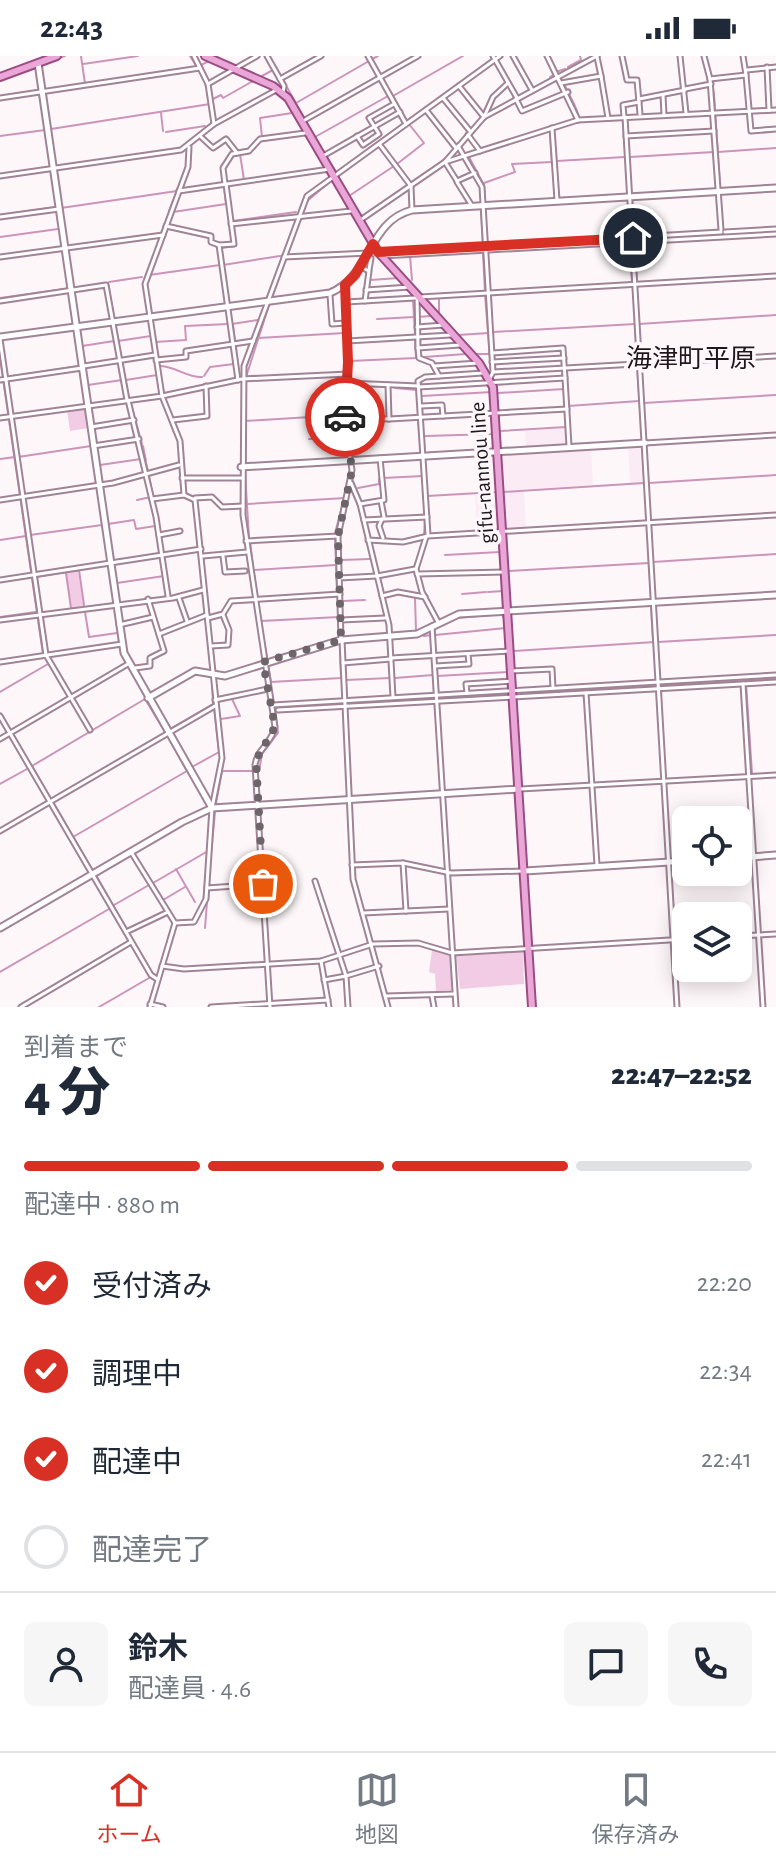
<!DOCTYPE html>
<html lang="ja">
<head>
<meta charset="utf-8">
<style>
  :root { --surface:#fff; --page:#f6f6f7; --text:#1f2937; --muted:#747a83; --line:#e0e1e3; --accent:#d93025 }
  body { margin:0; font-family:"Alegreya Sans","Noto Sans JP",sans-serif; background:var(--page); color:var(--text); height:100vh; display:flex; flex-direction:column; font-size:30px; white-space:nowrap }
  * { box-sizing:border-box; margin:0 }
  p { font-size:26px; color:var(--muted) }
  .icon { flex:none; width:44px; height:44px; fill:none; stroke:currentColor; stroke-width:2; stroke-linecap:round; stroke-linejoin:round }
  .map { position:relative; height:951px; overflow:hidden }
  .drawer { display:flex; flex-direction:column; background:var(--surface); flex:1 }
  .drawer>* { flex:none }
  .fabs { position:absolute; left:672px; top:750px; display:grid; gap:16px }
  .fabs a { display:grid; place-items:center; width:80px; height:80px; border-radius:12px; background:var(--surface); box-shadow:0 4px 20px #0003; font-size:40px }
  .pin { position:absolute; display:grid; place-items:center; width:68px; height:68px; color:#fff; margin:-34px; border:4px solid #fff; border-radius:50%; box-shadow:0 2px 8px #0007 }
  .courier { position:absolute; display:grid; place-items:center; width:80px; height:80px; margin:-40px; border:6px solid #d93025; border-radius:50%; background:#fff; color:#222; box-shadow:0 2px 10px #0007 }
  .headline em { font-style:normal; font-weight:800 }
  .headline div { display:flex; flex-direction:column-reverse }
  .headline { display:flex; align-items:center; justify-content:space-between; height:136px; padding:0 24px }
  h1 { font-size:52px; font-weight:800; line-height:60px }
  .bar { display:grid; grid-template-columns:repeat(4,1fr); gap:12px 8px; align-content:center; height:96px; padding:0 24px }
  .bar i { height:10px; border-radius:6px; background:var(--line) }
  .bar .selected { background:var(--accent) }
  .bar p { grid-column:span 4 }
  .line { display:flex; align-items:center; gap:20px; padding:0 24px; border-top:2px solid var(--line) }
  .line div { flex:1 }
  .round { display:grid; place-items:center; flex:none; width:84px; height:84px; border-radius:12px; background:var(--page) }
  ol { padding:0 24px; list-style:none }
  li { display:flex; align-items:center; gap:24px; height:88px }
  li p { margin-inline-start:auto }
  li .icon { padding:8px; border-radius:50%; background:var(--accent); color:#fff; stroke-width:4 }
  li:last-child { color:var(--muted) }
  li i { width:44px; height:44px; border:4px solid var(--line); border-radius:50% }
  .status { display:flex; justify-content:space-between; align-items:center; height:56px; padding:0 40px; background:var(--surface); direction:ltr }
  .status svg { height:22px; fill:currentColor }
  .tabs { display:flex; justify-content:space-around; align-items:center; height:112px; border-top:2px solid var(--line); background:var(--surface); font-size:22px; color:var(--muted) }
  .tabs a { display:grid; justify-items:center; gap:4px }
  .tabs .selected { color:var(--accent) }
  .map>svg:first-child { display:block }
  .built { fill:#fbebf5 }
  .green { fill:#f2cbe4 }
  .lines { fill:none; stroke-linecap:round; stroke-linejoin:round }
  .stream { stroke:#cc94b9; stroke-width:2 }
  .street-casing { stroke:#a08496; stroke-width:7 }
  .secondary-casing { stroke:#a08496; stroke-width:9 }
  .primary-casing { stroke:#9a4d83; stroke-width:10 }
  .street { stroke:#fff; stroke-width:3 }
  .secondary { stroke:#fff; stroke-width:5 }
  .primary { stroke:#eaa6d6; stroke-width:6 }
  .done { stroke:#6d656a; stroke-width:8; stroke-dasharray:0 14.4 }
  .route { stroke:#d93025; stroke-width:10 }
  .labels { text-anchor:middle; stroke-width:7; stroke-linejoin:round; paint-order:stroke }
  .street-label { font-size:22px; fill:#20161d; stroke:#fdf7fa }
  .quarter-label { font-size:26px; fill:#20161d; stroke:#fdf7fa }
</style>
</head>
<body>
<div class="status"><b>22:43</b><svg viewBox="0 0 49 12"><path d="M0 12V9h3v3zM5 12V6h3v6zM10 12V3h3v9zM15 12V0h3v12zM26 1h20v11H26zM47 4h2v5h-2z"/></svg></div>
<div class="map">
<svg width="776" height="951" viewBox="0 0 776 951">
  <rect width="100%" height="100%" fill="#fdf7fa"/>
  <g class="built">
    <path d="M 567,372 L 567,390 L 526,393 L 525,375 Z"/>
    <path d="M 628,390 L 640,390 L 642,426 L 630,427 Z"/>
    <path d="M 591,393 L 593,429 L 502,435 L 501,398 Z"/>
    <path d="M 524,435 L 526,473 L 505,474 L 503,436 Z"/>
    <path d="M 497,437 L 499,474 L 477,475 L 475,439 Z"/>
  </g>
  <g class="green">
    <path d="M 86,351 L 89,372 L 70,375 L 67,354 Z"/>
    <path d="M 78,515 L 84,550 L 72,552 L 66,517 Z"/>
    <path d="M 432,894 L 450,897 L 452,934 L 436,935 L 435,918 L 429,916 Z"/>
    <path d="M 523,895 L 524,928 L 460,933 L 456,898 Z"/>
  </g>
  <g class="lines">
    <g class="stream">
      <path d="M 190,0 L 197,11"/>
      <path d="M 269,0 L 281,20 L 316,0"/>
      <path d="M 706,0 L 714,38 L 723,177"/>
      <path d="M 216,1 L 217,0"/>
      <path d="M 372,3 L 378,0"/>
      <path d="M 44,8 L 65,0"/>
      <path d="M 83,8 L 138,0"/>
      <path d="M 201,9 L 209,5"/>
      <path d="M 568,11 L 581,4 L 580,0"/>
      <path d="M 556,16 L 565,13"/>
      <path d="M 17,18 L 35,12"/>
      <path d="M 260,21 L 273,14"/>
      <path d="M 550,21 L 553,19"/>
      <path d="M 283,24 L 304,62"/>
      <path d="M 564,28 L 575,50"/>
      <path d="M 45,34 L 85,28 L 81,0"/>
      <path d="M 0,40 L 39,34"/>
      <path d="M 213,43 L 221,39 L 223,42 L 253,25"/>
      <path d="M 296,47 L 369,5"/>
      <path d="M 576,52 L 579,61"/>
      <path d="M 771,52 L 776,52"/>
      <path d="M 161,57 L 163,75"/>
      <path d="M 407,65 L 393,40 L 463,0"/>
      <path d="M 623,65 L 628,138"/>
      <path d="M 306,66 L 324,97"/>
      <path d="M 51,73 L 210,48"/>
      <path d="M 166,76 L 205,70"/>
      <path d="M 0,80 L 45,74"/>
      <path d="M 262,81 L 260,62 L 292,57"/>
      <path d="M 315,81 L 388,40"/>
      <path d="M 508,88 L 550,75 L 552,106"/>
      <path d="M 718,96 L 776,92"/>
      <path d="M 326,100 L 336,116"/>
      <path d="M 469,101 L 484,129 L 485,146"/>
      <path d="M 630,101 L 714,96"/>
      <path d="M 557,105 L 625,101"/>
      <path d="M 397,108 L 424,87 L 409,68"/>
      <path d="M 397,109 L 411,127 L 424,118"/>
      <path d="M 244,124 L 240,98 L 250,97 L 260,85 L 289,81"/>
      <path d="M 484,127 L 515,116 L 512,108 L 552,106"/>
      <path d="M 227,130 L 244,127"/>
      <path d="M 349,140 L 394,110"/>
      <path d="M 628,144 L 629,179"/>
      <path d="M 306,146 L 332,124"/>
      <path d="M 61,152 L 177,135 L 169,155"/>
      <path d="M 481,153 L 483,188"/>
      <path d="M 173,156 L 226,148 L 224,130"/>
      <path d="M 0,159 L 56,151"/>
      <path d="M 233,165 L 296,156"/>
      <path d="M 233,169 L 236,190 L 221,192 L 223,209 L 280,200"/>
      <path d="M 0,181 L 58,173"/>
      <path d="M 630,188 L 632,227"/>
      <path d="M 388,197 L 776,176"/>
      <path d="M 483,197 L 485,236"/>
      <path d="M 410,200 L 412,224"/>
      <path d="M 286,203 L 351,199"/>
      <path d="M 149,219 L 220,209"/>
      <path d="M 370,224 L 399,222"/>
      <path d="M 109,226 L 142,221"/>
      <path d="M 633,230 L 637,305"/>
      <path d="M 485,238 L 491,315"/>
      <path d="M 273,239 L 283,210"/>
      <path d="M 439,241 L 439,259"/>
      <path d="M 0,242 L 108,227 L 114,262"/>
      <path d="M 413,244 L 415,279"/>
      <path d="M 417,261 L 431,260"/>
      <path d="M 377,263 L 414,261"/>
      <path d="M 232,268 L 258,264"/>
      <path d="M 639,268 L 776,259"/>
      <path d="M 233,269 L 235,286"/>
      <path d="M 493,276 L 635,268"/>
      <path d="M 458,279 L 489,277"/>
      <path d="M 154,280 L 155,286 L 186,284 L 185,270 L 228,268"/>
      <path d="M 258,282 L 345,277"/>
      <path d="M 118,285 L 151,280"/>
      <path d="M 82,290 L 114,285"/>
      <path d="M 236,290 L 237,307"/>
      <path d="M 120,296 L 129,342"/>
      <path d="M 475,298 L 489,298"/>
      <path d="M 424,301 L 466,298"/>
      <path d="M 0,302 L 43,598 L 89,676"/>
      <path d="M 637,309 L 642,384"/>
      <path d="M 159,310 C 176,310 187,322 202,321"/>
      <path d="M 204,320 L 210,311 L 234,308"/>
      <path d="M 7,321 L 79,310"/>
      <path d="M 246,321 L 270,246"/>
      <path d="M 126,324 L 157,319"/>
      <path d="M 351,324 L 350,305 L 416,302 L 415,283"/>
      <path d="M 88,329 L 122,324"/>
      <path d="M 395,332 L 417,334"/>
      <path d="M 498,337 L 564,333 L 565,350"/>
      <path d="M 422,340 L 492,336"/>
      <path d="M 644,347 L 776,339"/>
      <path d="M 568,350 L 639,345"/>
      <path d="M 132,352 L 142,388"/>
      <path d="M 245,365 L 343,359"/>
      <path d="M 343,367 L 346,322"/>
      <path d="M 347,372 L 357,372 L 357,364 L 418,363 L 421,397"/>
      <path d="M 500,375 L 566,371 L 565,355"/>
      <path d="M 425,380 L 494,378"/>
      <path d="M 309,383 L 344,381 L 343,371"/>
      <path d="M 143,390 L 146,405"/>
      <path d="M 642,390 L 647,464"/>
      <path d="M 18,401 L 91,390"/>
      <path d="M 0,403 L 15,401"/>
      <path d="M 146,407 L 148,415"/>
      <path d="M 245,407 L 245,325"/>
      <path d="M 100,409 L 141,403"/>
      <path d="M 245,416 L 249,482"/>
      <path d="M 149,420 L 153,441"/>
      <path d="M 383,422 L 423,420"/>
      <path d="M 649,427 L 776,419"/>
      <path d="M 358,432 L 379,428 L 379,423"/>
      <path d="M 423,434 L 425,459"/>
      <path d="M 503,436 L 644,427"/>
      <path d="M 427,440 L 497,436"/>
      <path d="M 137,444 L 151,441"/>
      <path d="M 247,448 L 345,442"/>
      <path d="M 108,468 L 134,464 L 136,473 L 155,470"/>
      <path d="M 647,468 L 651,543"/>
      <path d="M 156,472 L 158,486"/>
      <path d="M 335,477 L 343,447"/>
      <path d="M 30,479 L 102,469"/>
      <path d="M 335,482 L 337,534"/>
      <path d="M 410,483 L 424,479 L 425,463"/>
      <path d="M 0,484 L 26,480"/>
      <path d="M 250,486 L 257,541"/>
      <path d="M 445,499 L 500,496"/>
      <path d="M 341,504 L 370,503"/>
      <path d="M 653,506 L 776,498"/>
      <path d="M 253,514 L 336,509"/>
      <path d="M 74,515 L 79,514 L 84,549"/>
      <path d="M 509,515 L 649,507"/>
      <path d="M 66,517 L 71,552"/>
      <path d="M 36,521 L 72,515"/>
      <path d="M 117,527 L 164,520"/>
      <path d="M 488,536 L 503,535"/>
      <path d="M 462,538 L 486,536"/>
      <path d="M 338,542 L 339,572"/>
      <path d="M 257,545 L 267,602"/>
      <path d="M 343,545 L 365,544"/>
      <path d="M 651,549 L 653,585"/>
      <path d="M 85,556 L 89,581 L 117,577"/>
      <path d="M 0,561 L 36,556"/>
      <path d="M 457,562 L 501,558 L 504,562"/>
      <path d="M 261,565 L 339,561"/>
      <path d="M 410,576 L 416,575 L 415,542"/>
      <path d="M 435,579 L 506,572"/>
      <path d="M 424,580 L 431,579"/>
      <path d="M 346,581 L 358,580"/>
      <path d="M 658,586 L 776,579"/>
      <path d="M 514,595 L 655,586"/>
      <path d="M 268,608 L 271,626 L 341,622 L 340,588"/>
      <path d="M 437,620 L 508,616"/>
      <path d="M 395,622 L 433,619"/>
      <path d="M 346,624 L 390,622"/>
      <path d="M 746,627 L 752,717"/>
      <path d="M 0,636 L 48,608"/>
      <path d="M 221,663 L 240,660 L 232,643"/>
      <path d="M 170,673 L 213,648 L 212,624"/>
      <path d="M 32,710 L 145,643 L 165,676"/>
      <path d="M 32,710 L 51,743"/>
      <path d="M 192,711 L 219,696 L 214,652"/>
      <path d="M 259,715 L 262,698 L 278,677 L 275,652 L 776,623"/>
      <path d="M 0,728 L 27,713"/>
      <path d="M 53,746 L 93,815"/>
      <path d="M 216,747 L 222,715 L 253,715"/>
      <path d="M 73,781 L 187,715 L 167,679"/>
      <path d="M 176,813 L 195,846"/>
      <path d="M 97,821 L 127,874"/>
      <path d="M 153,827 L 208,795"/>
      <path d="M 208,830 L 215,756"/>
      <path d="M 163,844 L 185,831"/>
      <path d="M 114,849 L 149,829"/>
      <path d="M 205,872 L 208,833"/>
      <path d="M 128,877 L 148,912"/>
      <path d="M 0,916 L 109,853"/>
      <path d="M 99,951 L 149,922"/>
    </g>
    <defs>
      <g id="street">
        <path d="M 194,0 L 208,28 L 214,68"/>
        <path d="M 267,0 L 284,30 L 283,37"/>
        <path d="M 368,0 L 406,68"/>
        <path d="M 493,0 L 517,42"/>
        <path d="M 513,0 L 532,34"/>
        <path d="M 547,0 L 578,64"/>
        <path d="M 622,0 L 627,24 L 637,24 L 640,58"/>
        <path d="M 680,0 L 686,57"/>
        <path d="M 704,0 L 710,23"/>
        <path d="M 597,1 L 601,20"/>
        <path d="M 767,11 L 769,54"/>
        <path d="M 747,14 L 776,11"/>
        <path d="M 746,19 L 751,75 L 776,73"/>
        <path d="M 280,23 L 321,0"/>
        <path d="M 561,27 L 601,20 L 608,62"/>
        <path d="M 208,28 L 257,0"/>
        <path d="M 459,30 L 484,61"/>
        <path d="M 685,33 L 711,28"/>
        <path d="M 663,39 L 664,59"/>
        <path d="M 0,42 L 200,12"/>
        <path d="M 443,42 L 470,75"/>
        <path d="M 516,43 L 522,55 L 568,36"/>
        <path d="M 639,43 L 685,34"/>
        <path d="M 426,54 L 456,92"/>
        <path d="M 484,61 L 493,41 L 508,27"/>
        <path d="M 624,61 L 623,49 L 639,46"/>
        <path d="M 625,61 L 677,951"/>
        <path d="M 303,65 L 418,0"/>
        <path d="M 552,72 L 557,144"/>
        <path d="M 468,79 L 480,95"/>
        <path d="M 200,80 L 213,92 L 226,83 L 237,97"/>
        <path d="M 357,80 L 363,89 L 379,78 L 369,62 L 394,48"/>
        <path d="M 626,80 L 714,75"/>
        <path d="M 380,89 L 411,130 L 412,154"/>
        <path d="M 458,90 L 482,131 L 493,316 L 490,322"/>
        <path d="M 323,100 L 400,56"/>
        <path d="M 445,106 L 578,64 L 776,54"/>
        <path d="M 445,106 L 457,125 L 475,117"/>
        <path d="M 0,120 L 181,94 L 214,68 L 278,33"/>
        <path d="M 457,126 L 472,150"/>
        <path d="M 225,128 L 223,112 L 232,98 L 249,95 L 260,83 L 305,77"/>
        <path d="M 226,128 L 234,188 L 219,189 L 238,324"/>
        <path d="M 179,135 L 330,113"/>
        <path d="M 0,161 L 59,153"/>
        <path d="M 359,165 L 445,106 L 484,61 L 597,0"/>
        <path d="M 231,168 L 351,155"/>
        <path d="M 166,170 L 211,180 L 211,186 L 219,189"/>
        <path d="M 721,174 L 710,23 L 746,19 L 743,0"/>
        <path d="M 725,176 L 776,173"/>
        <path d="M 378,196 L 721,176"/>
        <path d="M 382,200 L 776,178"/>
        <path d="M 0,201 L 163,179"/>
        <path d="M 284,201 L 368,197"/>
        <path d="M 361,211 L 369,215 L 365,245"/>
        <path d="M 369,214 L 371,202"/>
        <path d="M 366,234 L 410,231"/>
        <path d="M 330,239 L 332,268 L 346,267"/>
        <path d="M 417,239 L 418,292 L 460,289"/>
        <path d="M 420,241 L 776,220"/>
        <path d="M 0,245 L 106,229 L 127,344"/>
        <path d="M 346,246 L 415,242"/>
        <path d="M 417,271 L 444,269"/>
        <path d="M 0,283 L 46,599 L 90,674"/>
        <path d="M 347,285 L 451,279"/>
        <path d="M 418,292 L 419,302 L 432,307 L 439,320"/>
        <path d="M 156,304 L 186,301 L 186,295 L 253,285"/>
        <path d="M 492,306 L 564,302"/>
        <path d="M 84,310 L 155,299"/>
        <path d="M 434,310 L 478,307"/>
        <path d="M 493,316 L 776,300"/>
        <path d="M 565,322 L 569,390"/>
        <path d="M 0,324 L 82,312"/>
        <path d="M 347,327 L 419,330"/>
        <path d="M 388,329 L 389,363 L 567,353"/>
        <path d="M 419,331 L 565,322 L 563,292 L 492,297"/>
        <path d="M 128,344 L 156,461 L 168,540"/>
        <path d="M 421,350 L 442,349 L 443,360"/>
        <path d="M 0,362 L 162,340 L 242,323 L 348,318"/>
        <path d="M 173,364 L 207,360 L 206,330"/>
        <path d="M 345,370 L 355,370 L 355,362 L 389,363"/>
        <path d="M 91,371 L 134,364"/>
        <path d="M 645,387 L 776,379"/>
        <path d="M 93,390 L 139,383"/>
        <path d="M 182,422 L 242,422"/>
        <path d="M 351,427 L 360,448 L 389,569 L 393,641"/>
        <path d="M 184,439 L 180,385 L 162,340 L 145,228 L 188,111 L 189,91"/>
        <path d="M 195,442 L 212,441 L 222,451 L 243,450"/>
        <path d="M 152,443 L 184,439 L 195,444 L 222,702 L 212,752 L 206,843 L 194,866 L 175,867"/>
        <path d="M 0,444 L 113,427 L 179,409"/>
        <path d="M 381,445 L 384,461"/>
        <path d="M 360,448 L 384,444 L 380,402"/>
        <path d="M 382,463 L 379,470 L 383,482"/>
        <path d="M 364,464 L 427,461"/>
        <path d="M 159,479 L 180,475"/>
        <path d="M 428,479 L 418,325 L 425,321 L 483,317"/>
        <path d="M 426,481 L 416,513 L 422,536 L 438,566"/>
        <path d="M 368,484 L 403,486 L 428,480 L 776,459"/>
        <path d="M 246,485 L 338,480"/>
        <path d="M 203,500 L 247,496"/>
        <path d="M 223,500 L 225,516 L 245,515"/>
        <path d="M 417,518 L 505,516"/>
        <path d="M 339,522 L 377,520 L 415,513"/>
        <path d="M 0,524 L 201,493"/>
        <path d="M 382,540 L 398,536 L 425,541"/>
        <path d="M 179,542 L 187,565"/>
        <path d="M 208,562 L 223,558 L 231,545 L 340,538"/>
        <path d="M 0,564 L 173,542 L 203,534"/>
        <path d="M 341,564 L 385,562"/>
        <path d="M 119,569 L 153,561"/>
        <path d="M 432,570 L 456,951"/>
        <path d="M 159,578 L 207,559"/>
        <path d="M 341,583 L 338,480 L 352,414 L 345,370 L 348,306 L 345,229"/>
        <path d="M 342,584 L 353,823 L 388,951"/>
        <path d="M 211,590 L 228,589 L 229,574 L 223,559"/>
        <path d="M 391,602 L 510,595"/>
        <path d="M 0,606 L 122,588"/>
        <path d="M 343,607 L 391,603"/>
        <path d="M 435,610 L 469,608 L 468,598"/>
        <path d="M 135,612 L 150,610 L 150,602 L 164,595 L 148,543"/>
        <path d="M 511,615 L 552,613 L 553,632"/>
        <path d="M 743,628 L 763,951"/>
        <path d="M 467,637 L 466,628 L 512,625"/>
        <path d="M 586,637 L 597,809"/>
        <path d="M 513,641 L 776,626"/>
        <path d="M 215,644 L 268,633"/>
        <path d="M 273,649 L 776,619"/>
        <path d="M 278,654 L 513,641"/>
        <path d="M 0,660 L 151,919 L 157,923"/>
        <path d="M 0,683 L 128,608"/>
        <path d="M 520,733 L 776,719"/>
        <path d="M 0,775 L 215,650"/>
        <path d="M 131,796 L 175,867"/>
        <path d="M 403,807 L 406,855"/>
        <path d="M 352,809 L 403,807 L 451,817 L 523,815"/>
        <path d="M 315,825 L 346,920 L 379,910"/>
        <path d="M 207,832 L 263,828"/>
        <path d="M 363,857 L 449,853"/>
        <path d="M 126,876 L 168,856"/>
        <path d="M 738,880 L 776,878"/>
        <path d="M 321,905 L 329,951"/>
        <path d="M 162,910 L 184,913 L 321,905 L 373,888 L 418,887 L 452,897 L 686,883"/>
        <path d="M 324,924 L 346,920 L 348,951"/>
        <path d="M 386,940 L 454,938"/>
        <path d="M 432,940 L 434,951"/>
        <path d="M 150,948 L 163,951"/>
        <path d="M 21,951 L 131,886"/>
        <path d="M 150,951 L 175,867"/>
        <path d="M 211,951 L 328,944"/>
        <path d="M 270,951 L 255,709 C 257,693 272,687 275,671 L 243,459 L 244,310 L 307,140 L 500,0"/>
      </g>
      <g id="secondary">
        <path d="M 38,7 L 124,597 L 212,752"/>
        <path d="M 0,281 L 330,237 C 371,220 368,165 412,154 L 776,132"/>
        <path d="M 241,411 L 645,387"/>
        <path d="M 148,642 L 195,615 L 225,620 L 341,584 L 417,578 L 459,558 L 776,539"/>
        <path d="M 738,802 L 776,799"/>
        <path d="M 525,815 L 686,805"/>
        <path d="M 0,872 L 182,766 L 212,752 L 519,733"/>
      </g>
      <g id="primary">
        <path d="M 205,0 L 273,30 L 288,42 L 378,196 L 479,307 L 493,331 L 532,951"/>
        <path d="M 0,21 L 57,0"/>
      </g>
    </defs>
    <use href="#street" class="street-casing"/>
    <use href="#secondary" class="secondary-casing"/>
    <use href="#primary" class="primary-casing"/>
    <use href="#street" class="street"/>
    <use href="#secondary" class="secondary"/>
    <use href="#primary" class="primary"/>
  </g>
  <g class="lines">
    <path class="done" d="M 263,828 L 256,704 L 275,671 L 263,606 L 341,584 L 338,480 L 352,414 L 345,361"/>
    <path class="route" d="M 345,361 L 348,306 L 345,229 L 355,219 L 373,188 L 378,196 L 633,182"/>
  </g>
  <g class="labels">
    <g class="street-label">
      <text transform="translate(481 417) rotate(-94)" y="8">gifu-nannou line</text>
    </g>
    <g class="quarter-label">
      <text x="691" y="311">海津町平原</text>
    </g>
  </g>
</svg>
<div class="fabs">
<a><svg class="icon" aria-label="locate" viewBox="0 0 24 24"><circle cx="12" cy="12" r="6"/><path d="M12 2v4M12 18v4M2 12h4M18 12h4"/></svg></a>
<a><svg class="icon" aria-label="layers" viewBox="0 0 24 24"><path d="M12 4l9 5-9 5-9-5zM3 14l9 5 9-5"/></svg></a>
</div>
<div class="pin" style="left:263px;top:828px;background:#ea580c"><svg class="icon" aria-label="bag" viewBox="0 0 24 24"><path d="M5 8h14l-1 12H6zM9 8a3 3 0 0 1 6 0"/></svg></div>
<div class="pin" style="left:633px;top:182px;background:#1f2937"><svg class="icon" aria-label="home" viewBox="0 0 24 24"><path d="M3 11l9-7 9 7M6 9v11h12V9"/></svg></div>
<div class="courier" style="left:345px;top:361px"><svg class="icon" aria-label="car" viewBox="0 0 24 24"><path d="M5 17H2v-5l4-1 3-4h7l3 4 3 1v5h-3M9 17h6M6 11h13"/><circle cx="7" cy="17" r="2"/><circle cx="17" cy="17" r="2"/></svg></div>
</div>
<section class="drawer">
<div class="headline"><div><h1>4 分</h1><p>到着まで</p></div><em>22:47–22:52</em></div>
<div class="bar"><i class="selected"></i><i class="selected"></i><i class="selected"></i><i></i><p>配達中 · 880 m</p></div>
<ol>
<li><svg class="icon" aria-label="check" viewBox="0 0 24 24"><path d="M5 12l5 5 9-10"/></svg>受付済み<p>22:20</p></li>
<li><svg class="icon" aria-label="check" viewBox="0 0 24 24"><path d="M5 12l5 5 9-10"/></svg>調理中<p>22:34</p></li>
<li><svg class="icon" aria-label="check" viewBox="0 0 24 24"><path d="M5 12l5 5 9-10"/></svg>配達中<p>22:41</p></li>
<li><i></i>配達完了</li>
</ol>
<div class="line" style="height:144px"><a class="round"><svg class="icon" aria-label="person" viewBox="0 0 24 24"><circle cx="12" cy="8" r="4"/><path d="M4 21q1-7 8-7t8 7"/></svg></a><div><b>鈴木</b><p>配達員 · 4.6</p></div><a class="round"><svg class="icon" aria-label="chat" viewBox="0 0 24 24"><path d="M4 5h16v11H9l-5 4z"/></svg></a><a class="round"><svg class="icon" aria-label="phone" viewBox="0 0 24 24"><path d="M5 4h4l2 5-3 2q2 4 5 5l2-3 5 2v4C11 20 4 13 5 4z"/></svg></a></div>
</section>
<nav class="tabs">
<a class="selected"><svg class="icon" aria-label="home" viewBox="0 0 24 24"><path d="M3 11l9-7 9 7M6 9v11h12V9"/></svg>ホーム</a>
<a><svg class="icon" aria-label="map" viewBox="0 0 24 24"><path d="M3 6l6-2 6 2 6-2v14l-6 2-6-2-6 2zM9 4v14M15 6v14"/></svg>地図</a>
<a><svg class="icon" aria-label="saved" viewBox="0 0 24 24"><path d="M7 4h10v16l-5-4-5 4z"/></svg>保存済み</a>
</nav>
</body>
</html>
